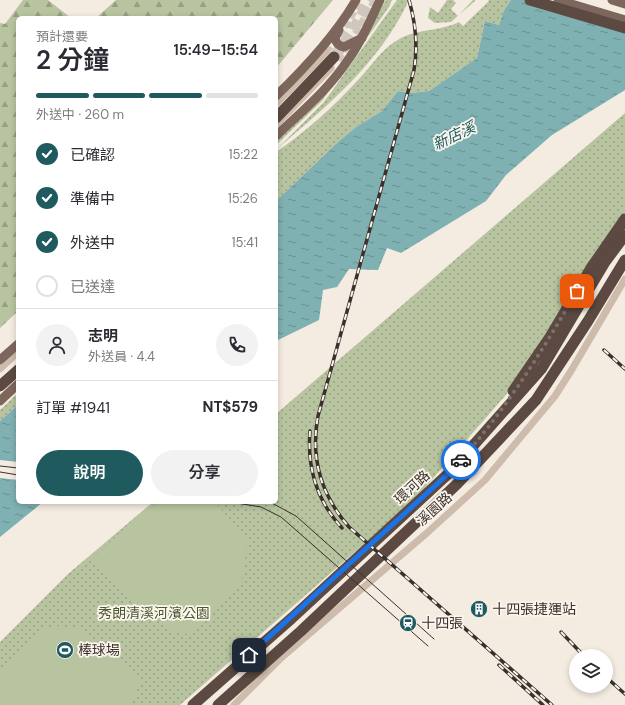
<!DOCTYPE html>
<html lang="zh-TW">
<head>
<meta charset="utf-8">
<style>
  :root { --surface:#fff; --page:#f2f2f3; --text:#2b2b33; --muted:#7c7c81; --line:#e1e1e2; --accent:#1f5a5e }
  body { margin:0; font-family:"DM Sans","Noto Sans TC",sans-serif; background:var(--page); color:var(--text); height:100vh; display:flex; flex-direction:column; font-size:15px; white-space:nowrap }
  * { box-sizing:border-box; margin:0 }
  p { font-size:13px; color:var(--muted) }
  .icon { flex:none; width:22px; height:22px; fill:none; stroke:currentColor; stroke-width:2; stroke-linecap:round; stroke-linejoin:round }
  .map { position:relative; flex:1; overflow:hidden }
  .details { position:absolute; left:16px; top:16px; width:262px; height:488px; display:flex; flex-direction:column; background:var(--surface); border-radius:6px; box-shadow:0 2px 6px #0003 }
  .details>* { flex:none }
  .buttons { position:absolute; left:569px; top:649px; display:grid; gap:8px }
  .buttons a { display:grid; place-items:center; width:44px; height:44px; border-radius:50%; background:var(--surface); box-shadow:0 2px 6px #0003; font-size:20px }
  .pin { position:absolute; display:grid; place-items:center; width:34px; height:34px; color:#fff; margin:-17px; border-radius:8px; box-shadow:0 2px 6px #0006 }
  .courier { position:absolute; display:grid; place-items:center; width:40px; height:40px; margin:-20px; border:3px solid #1a73e8; border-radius:50%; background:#fff; color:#222; box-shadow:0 1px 5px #0007 }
  .head em { font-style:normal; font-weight:600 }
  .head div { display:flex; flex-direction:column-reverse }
  .head { display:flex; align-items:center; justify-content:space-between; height:68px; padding:0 20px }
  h1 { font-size:26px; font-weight:600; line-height:30px }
  .bar { display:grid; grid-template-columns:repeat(4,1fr); gap:6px 4px; align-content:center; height:48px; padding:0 20px }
  .bar i { height:5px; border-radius:3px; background:var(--line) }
  .bar .selected { background:var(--accent) }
  .bar p { grid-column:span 4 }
  .line { display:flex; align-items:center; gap:10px; padding:0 20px; border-top:1px solid var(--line) }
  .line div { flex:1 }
  .round { display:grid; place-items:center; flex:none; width:42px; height:42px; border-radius:21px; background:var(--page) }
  ol { padding:0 20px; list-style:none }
  li { display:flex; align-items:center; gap:12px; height:44px }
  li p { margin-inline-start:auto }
  li .icon { padding:4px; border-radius:50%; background:var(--accent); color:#fff; stroke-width:4 }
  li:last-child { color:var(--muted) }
  li i { width:22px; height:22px; border:2px solid var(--line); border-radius:50% }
  .cta { display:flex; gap:8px; margin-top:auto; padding:8px 20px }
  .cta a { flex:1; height:46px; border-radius:24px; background:var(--accent); color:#fff; font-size:16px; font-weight:600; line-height:46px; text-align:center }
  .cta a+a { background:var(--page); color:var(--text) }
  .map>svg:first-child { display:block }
  .green { fill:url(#green-dots) }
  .forest { fill:url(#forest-firs) }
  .pitch { fill:#b8c4a0 }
  .water { fill:url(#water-ripples) }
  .pier { fill:#f4ebe1 }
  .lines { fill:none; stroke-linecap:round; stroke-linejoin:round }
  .minor-tunnel { stroke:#cfc6bd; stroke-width:7; stroke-dasharray:7 3.5; stroke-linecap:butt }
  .highway-tunnel { stroke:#cfc6bd; stroke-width:11; stroke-dasharray:11 5.5; stroke-linecap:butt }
  .minor { stroke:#cdbbac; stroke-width:7 }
  .major { stroke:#7d675c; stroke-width:9 }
  .highway { stroke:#5c4a42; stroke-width:11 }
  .tram { stroke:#3b302b; stroke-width:1 }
  .rail-casing { stroke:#3b302b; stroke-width:3.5 }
  .rail { stroke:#fbf5ee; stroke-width:2; stroke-dasharray:6; stroke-linecap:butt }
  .done { stroke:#7c716b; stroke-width:4; stroke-dasharray:0 7.2 }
  .route { stroke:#1a73e8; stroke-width:5 }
  .labels { text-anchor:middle; stroke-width:3.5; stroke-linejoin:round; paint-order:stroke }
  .street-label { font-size:14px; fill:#3b302b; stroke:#fbf5ee }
  .poi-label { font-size:14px; fill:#3b302b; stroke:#fbf5ee; text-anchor:start }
  .park-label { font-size:14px; fill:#4a5a2e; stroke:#fbf5ee }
  .water-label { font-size:15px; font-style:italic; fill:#1f5a5e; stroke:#fbf5ee }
</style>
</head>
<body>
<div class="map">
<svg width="625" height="705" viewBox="0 0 625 705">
  <defs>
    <pattern id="green-dots" width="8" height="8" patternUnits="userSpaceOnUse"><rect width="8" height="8" fill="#b8c4a0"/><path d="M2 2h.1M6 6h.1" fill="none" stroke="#97a083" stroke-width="1.8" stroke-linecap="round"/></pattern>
    <pattern id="forest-firs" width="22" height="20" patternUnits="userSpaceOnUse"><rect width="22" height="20" fill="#b8c4a0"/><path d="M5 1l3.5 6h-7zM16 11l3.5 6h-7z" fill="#97a083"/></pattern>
    <pattern id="water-ripples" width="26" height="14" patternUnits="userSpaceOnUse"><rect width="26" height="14" fill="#7fb0b2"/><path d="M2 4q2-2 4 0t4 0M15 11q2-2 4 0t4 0" fill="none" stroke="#699091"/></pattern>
  </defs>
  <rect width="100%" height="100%" fill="#f4ebe1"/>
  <g class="green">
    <path d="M 386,0 L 392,0 L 389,7 L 322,101 L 276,145 L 276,140 L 355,53 Z"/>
    <path d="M 397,0 L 409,0 C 378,65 330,103 277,149 L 324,102 Z"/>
    <path d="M 447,0 L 453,0 L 456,3 L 451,9 L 458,16 L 473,0 L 476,0 L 451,22 L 435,23 L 428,18 L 430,7 L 438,13 Z"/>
    <path d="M 488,0 L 511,0 L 504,10 L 499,25 L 485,21 L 477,58 L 429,91 L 410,93 L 398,91 L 382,111 L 356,127 L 338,142 L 276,201 L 276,152 C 306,132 334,106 358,80 C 371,67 380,51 396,41 C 416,28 439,32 459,22 L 463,26 L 489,1 Z"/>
    <path d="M 625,113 L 625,213 L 615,225 L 538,349 L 505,396 L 414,500 L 180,705 L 0,705 L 0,642 L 68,574 L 153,502 L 276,502 L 276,414 Z"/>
    <path d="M 18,393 L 18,405 L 0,421 L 0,410 Z"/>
  </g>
  <g class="forest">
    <path d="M 23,0 L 48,0 L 71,18 L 18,18 L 18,311 L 0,328 L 0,23 L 5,24 Z"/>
    <path d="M 116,0 L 333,0 L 276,68 L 276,18 L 96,18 Z"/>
  </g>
  <g class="pitch">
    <path d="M 160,502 L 215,502 L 248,541 L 242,580 L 190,634 L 173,633 L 90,561 L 134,519 Z"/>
    <path d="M 56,626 L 82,629 L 141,678 L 133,700 L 127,705 L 0,705 L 0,671 L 45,629 Z"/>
  </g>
  <g class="water">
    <path d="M 511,0 L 625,0 L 625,90 L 552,135 L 506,175 L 486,201 L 401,253 L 387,248 L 378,270 L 349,269 L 337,287 L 323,290 L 319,320 L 276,341 L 276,201 L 338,142 L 356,127 L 382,111 L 398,91 L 410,93 L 429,91 L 477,58 L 485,21 L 499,25 L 504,10 Z"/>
    <path d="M 18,405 L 18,502 L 43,502 L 0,537 L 0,421 Z"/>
  </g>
  <g class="pier">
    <path d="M 524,0 L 625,0 L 625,27 L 579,14 Z"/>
    <path d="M 0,460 L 18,462 L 18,480 L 0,478 Z"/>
  </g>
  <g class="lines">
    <g class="minor-tunnel">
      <path d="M 326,52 L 343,30 L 361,0"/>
      <path d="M 338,60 L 354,36 L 375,0"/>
    </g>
    <path class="highway-tunnel" d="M 334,57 L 351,34 L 370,0"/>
    <g class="minor">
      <path d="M 276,104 L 326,52"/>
      <path d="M 276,125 L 331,68"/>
      <path d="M 0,369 L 18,352"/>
      <path d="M 234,705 L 281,658 L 428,532 L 485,480 L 555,396 L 571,371 L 625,279"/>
    </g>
    <g class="major">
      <path d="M 558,0 L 625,20"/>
      <path d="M 612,0 L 625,4"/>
      <path d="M 339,30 L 335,38 C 336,44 339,46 344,47 L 362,38"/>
      <path d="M 276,96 C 306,67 335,36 356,0"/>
      <path d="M 276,136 C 301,112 329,89 348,60 C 362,41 370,21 380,0"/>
      <path d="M 0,360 L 18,344"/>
      <path d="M 0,401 L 18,384"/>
    </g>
    <g class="highway">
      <path d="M 530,0 L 625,28"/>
      <path d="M 276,118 L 334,57"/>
      <path d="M 0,386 L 18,370"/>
      <path d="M 513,391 L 550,337 L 591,268 L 625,219"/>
      <path d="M 193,705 L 292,618 L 448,474 L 542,368 L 605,262 L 625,235"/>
      <path d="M 218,705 L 301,631 L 457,484 L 536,400 L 588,321 L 625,260"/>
    </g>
    <g class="tram">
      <path d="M 0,466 L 18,468"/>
      <path d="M 0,472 L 18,475"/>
      <path d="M 230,502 L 261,507 L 281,517 L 428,646"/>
      <path d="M 270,502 L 296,516 L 434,639"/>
    </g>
    <defs>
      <g id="rail">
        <path d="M 409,0 C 416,24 418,46 414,70 L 318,416 C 310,459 321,495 349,527 L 552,705"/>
        <path d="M 604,350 L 625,369"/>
        <path d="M 310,431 C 307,468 317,501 342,528"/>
        <path d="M 561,632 L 584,656"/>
        <path d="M 499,665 L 543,705"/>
        <path d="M 606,677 L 625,694"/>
      </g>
    </defs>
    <use href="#rail" class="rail-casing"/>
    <use href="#rail" class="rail"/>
  </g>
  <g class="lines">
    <path class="done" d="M 461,460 C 506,409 543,350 577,291"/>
    <path class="route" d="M 249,655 L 448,474 L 461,460"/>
  </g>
  <defs>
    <symbol id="building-disc" viewBox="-11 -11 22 22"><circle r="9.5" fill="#1f5a5e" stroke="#fbf5ee"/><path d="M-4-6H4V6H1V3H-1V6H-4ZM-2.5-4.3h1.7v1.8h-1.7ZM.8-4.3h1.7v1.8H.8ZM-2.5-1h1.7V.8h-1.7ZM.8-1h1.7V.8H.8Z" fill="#fff"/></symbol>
    <symbol id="station-disc" viewBox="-11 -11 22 22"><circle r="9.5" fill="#1f5a5e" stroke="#fbf5ee"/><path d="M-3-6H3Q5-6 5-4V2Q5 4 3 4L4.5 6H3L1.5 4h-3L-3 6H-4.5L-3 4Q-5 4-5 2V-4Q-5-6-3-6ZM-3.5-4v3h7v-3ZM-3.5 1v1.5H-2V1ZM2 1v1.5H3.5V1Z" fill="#fff"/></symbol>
    <symbol id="stadium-disc" viewBox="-11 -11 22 22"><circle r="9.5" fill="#1f5a5e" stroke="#fbf5ee"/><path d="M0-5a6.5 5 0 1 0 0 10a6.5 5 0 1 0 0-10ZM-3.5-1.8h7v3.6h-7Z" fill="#fff"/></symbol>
  </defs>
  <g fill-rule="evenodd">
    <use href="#building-disc" x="469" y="599" width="20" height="20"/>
    <use href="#station-disc" x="398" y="613" width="20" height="20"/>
    <use href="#stadium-disc" x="55" y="640" width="20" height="20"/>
  </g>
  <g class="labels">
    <g class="street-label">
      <text transform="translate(412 487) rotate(-43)" y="5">環河路</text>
      <text transform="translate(434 509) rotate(-42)" y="5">溪園路</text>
    </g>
    <g class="poi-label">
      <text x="492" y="614">十四張捷運站</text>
      <text x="421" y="628">十四張</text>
      <text x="78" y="655">棒球場</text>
    </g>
    <g class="park-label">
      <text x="154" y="618">秀朗清溪河濱公園</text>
    </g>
    <g class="water-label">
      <text transform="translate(454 136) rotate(-26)" y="5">新店溪</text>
    </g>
  </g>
</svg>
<div class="buttons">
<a><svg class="icon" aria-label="layers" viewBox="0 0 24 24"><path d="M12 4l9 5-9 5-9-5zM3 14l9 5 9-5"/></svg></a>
</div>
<div class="pin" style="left:577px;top:291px;background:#ea580c"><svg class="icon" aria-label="bag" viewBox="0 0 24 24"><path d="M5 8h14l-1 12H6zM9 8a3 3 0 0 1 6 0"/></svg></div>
<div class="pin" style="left:249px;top:655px;background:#1f2937"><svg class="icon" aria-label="home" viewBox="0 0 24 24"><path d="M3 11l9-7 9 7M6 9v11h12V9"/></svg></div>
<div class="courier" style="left:461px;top:460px"><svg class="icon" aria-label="car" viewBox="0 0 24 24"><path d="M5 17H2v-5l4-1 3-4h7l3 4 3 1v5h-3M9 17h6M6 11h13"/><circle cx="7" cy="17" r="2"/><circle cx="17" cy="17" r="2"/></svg></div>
<section class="details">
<div class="head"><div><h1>2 分鐘</h1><p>預計還要</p></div><em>15:49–15:54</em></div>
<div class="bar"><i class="selected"></i><i class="selected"></i><i class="selected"></i><i></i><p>外送中 · 260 m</p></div>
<ol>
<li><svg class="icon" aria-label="check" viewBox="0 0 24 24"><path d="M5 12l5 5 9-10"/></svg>已確認<p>15:22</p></li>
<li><svg class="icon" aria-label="check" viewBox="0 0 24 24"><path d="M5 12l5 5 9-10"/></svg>準備中<p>15:26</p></li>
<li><svg class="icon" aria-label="check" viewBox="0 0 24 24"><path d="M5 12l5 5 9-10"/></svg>外送中<p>15:41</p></li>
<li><i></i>已送達</li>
</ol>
<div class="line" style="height:72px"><a class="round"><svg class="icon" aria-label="person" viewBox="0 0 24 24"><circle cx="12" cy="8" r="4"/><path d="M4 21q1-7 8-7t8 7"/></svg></a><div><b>志明</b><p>外送員 · 4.4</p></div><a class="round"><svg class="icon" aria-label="phone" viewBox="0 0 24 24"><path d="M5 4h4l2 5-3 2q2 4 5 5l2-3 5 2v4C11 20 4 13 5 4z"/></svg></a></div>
<div class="line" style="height:52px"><div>訂單 #1941</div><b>NT$579</b></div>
<div class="cta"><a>說明</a><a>分享</a></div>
</section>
</div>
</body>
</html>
